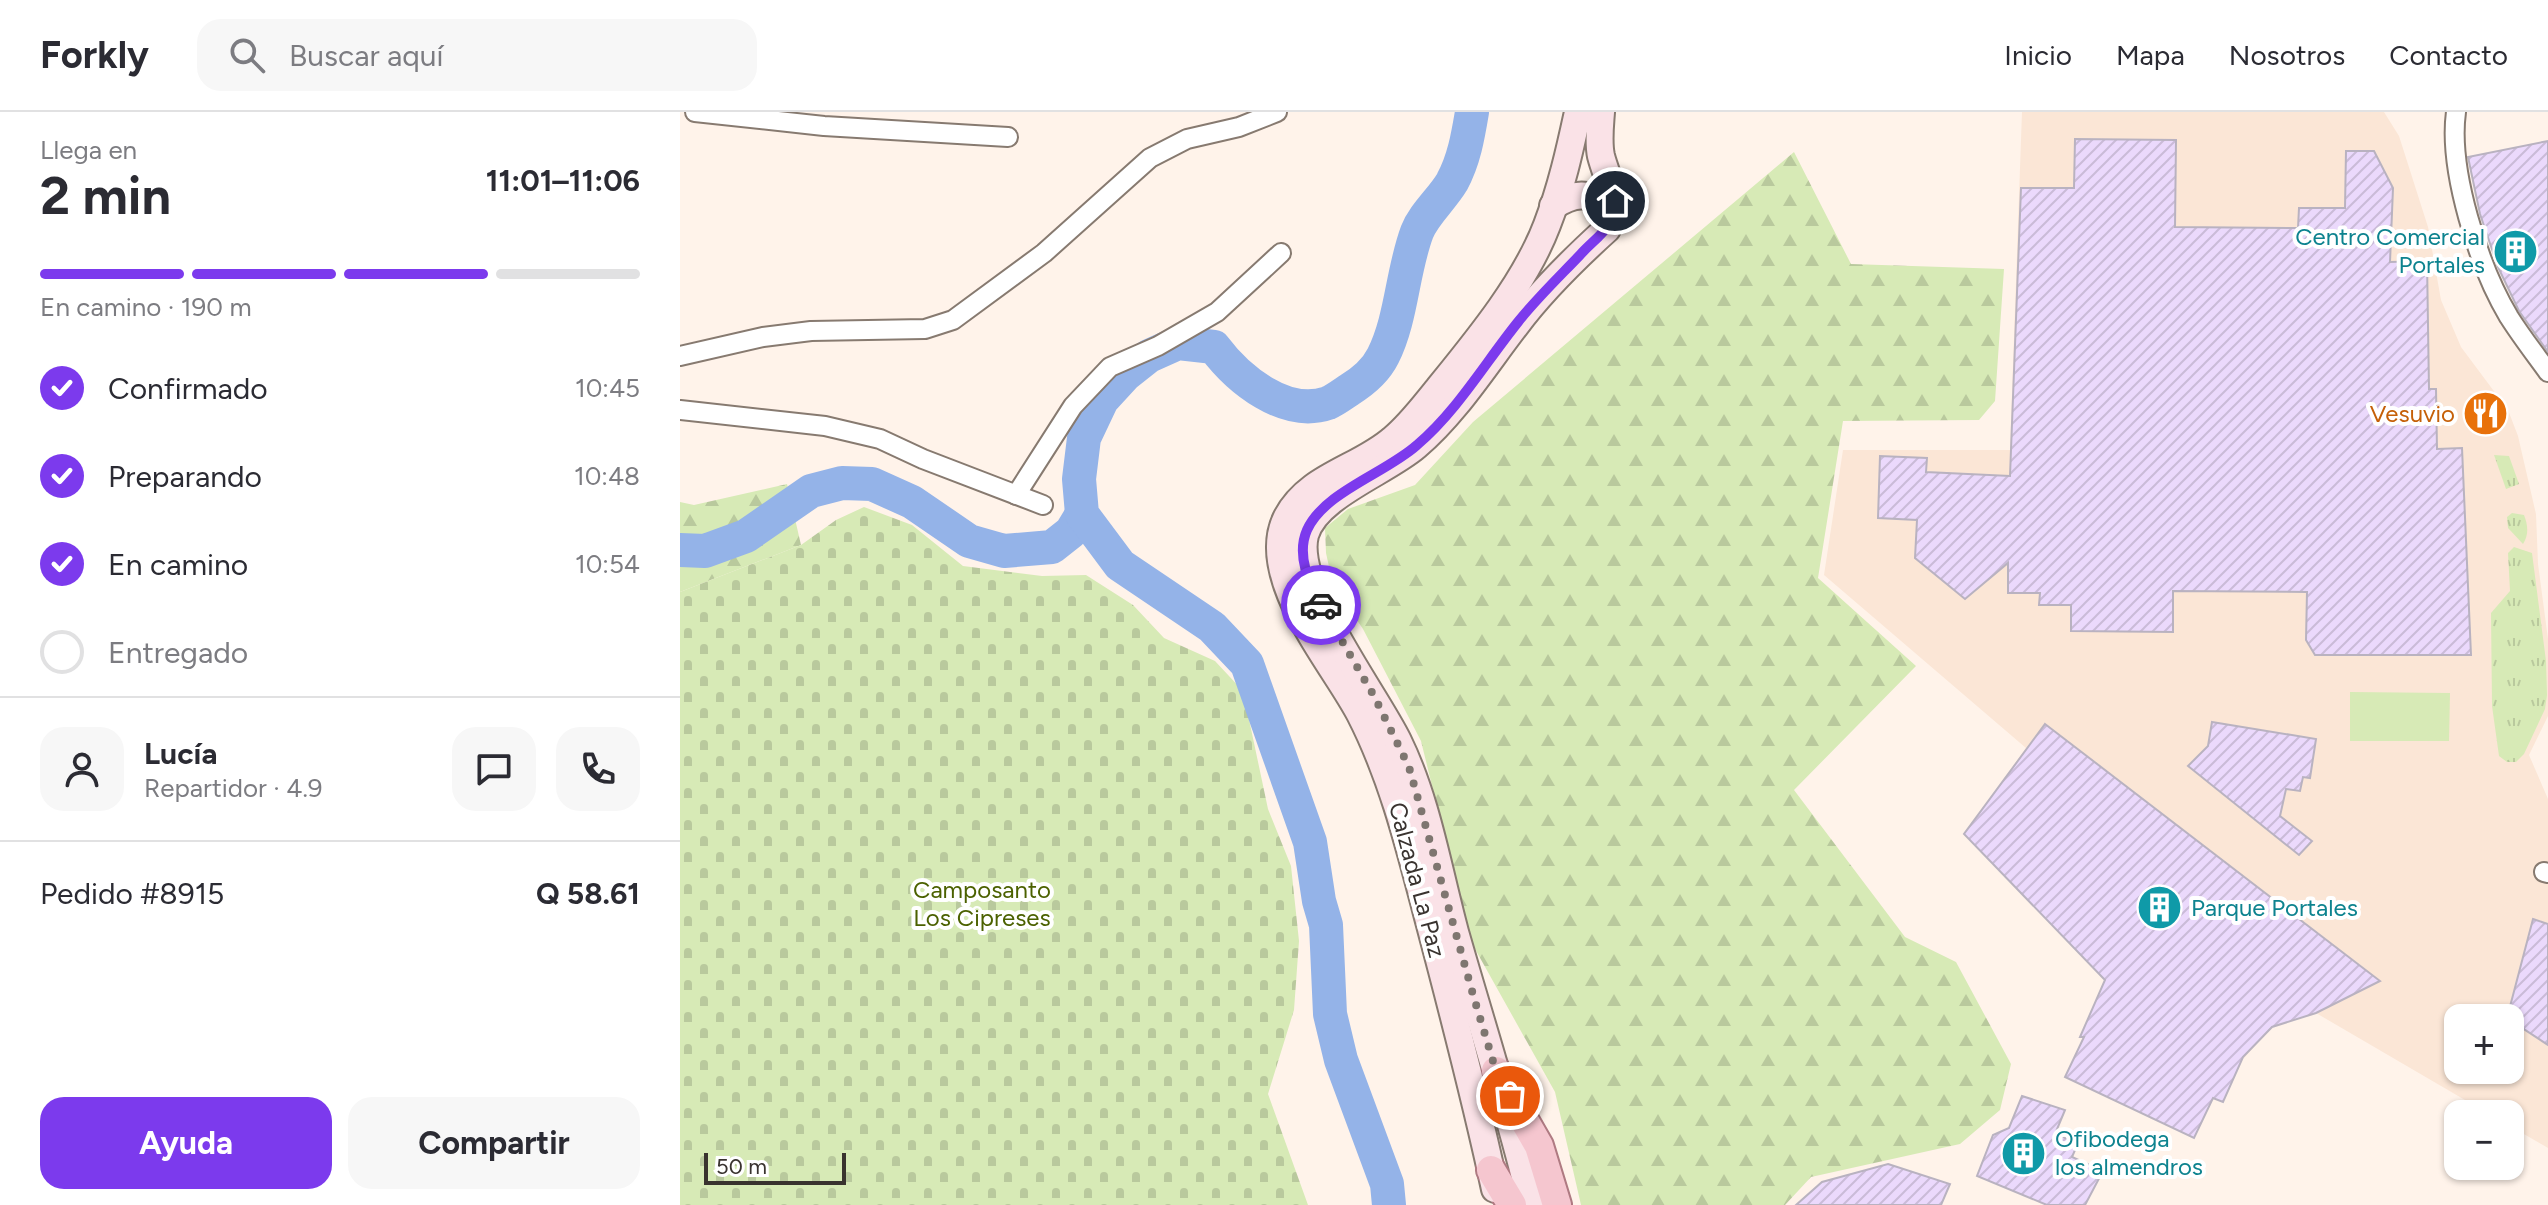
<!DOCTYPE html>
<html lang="es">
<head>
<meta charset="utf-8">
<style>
  :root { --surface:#fff; --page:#f7f7f7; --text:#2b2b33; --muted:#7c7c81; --line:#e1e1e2; --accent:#7c3aed }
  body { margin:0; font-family:Figtree,sans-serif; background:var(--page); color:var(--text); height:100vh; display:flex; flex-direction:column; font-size:30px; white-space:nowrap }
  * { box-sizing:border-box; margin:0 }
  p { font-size:26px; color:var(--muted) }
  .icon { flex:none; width:44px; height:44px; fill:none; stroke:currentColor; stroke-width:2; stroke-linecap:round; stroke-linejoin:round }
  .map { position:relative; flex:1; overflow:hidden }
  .side { display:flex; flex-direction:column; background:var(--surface); width:680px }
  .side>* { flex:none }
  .fabs { position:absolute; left:1764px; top:892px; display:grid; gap:16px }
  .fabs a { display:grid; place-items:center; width:80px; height:80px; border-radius:16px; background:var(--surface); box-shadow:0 2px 6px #0004; font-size:40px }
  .scale { position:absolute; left:24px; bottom:20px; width:142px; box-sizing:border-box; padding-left:8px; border:4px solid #39332f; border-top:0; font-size:22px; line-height:28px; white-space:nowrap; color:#39332f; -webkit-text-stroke:6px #fff; paint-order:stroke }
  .pin { position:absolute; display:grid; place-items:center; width:68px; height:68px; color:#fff; margin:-34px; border:4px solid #fff; border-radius:50%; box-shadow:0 2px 8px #0007 }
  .courier { position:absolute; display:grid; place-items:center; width:80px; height:80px; margin:-40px; border:6px solid #7c3aed; border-radius:50%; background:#fff; color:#222; box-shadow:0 2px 10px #0007 }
  .head em { font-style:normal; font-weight:700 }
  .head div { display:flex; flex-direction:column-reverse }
  .head { display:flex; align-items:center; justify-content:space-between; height:136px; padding:0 40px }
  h1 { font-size:52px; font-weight:700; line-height:60px }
  .bar { display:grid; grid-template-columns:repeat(4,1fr); gap:12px 8px; align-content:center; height:96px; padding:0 40px }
  .bar i { height:10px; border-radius:6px; background:var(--line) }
  .bar .selected { background:var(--accent) }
  .bar p { grid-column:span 4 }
  .line { display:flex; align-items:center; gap:20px; padding:0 40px; border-top:2px solid var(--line) }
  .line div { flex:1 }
  .round { display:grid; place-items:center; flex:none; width:84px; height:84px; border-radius:24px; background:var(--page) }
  ol { padding:0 40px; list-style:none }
  li { display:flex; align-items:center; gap:24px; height:88px }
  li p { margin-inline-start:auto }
  li .icon { padding:8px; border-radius:50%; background:var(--accent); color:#fff; stroke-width:4 }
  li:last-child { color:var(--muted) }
  li i { width:44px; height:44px; border:4px solid var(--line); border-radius:50% }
  .cta { display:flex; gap:16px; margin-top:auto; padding:16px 40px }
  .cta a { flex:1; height:92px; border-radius:24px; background:var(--accent); color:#fff; font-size:32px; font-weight:700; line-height:92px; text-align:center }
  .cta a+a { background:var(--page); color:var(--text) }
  header { display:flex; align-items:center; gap:48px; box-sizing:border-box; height:112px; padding:0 40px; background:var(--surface); border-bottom:2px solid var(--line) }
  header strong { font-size:38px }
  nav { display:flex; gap:44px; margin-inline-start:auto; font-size:28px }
  .search { width:560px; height:72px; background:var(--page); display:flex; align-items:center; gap:20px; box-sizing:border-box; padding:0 28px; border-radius:24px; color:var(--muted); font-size:30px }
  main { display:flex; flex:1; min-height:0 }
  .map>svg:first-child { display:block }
  .built { fill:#fbe6d6; fill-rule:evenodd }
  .grass { fill:url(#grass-tufts) }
  .forest { fill:url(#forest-firs) }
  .cemetery { fill:url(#cemetery-stones) }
  .garden { fill:#d7eab6 }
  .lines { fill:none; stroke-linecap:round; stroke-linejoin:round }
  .river { stroke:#94b3e8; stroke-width:34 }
  .building { fill:url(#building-hatch); stroke:#b9b2c0; stroke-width:2 }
  .street-casing { stroke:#877a70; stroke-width:22 }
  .secondary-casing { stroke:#877a70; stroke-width:30 }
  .primary-casing { stroke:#af7a82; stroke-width:32 }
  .street { stroke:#fff; stroke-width:18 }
  .secondary { stroke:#fae2e7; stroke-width:26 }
  .primary { stroke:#f5c6cf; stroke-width:28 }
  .done { stroke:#7e7670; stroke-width:8; stroke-dasharray:0 14.4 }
  .route { stroke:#7c3aed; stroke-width:10 }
  .labels { text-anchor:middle; stroke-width:8; stroke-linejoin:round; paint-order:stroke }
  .culture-label { font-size:24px; fill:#0d838f; stroke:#fff; text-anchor:start }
  .food-label { font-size:24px; fill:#c56008; stroke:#fff; text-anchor:end }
  .street-label { font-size:24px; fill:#39332f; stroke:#fff }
  .park-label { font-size:24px; fill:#4b6100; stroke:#fff }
</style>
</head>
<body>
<header>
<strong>Forkly</strong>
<div class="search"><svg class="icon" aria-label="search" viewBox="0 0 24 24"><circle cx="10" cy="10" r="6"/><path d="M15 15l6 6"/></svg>Buscar aquí</div>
<nav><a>Inicio</a><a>Mapa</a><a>Nosotros</a><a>Contacto</a></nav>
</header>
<main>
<section class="side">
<div class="head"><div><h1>2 min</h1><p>Llega en</p></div><em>11:01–11:06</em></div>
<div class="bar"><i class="selected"></i><i class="selected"></i><i class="selected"></i><i></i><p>En camino · 190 m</p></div>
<ol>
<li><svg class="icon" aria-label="check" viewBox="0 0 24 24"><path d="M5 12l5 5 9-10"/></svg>Confirmado<p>10:45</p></li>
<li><svg class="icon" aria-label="check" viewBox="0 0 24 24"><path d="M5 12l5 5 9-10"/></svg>Preparando<p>10:48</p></li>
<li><svg class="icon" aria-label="check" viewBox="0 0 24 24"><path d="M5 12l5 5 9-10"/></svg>En camino<p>10:54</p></li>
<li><i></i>Entregado</li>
</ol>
<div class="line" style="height:144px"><a class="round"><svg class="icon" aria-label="person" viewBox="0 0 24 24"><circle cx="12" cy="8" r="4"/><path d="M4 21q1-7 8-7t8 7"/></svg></a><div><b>Lucía</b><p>Repartidor · 4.9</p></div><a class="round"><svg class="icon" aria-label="chat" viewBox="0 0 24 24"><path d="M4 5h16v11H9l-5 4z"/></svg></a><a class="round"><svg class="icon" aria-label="phone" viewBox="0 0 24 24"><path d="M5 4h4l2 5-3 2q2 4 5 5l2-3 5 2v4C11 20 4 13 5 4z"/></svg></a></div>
<div class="line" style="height:104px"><div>Pedido #8915</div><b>Q 58.61</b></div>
<div class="cta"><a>Ayuda</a><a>Compartir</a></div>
</section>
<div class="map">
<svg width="1868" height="1093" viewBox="0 0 1868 1093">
  <defs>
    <pattern id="grass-tufts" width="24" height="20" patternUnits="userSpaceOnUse" patternTransform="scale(2)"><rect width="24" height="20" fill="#d7eab6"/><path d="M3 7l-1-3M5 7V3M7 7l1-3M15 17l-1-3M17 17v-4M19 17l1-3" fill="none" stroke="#b9c99d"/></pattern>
    <pattern id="forest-firs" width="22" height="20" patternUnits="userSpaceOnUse" patternTransform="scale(2)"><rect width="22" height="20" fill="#d7eab6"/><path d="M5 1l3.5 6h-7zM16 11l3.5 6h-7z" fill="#b9c99d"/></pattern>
    <pattern id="cemetery-stones" width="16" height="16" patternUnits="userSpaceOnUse" patternTransform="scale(2)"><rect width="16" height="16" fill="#d7eab6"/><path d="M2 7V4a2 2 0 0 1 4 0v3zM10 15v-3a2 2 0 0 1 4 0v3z" fill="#b9c99d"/></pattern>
    <pattern id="building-hatch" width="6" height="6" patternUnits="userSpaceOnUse" patternTransform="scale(2)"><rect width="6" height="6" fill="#ebd9fc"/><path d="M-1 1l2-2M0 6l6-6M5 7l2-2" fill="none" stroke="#cabbd8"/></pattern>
  </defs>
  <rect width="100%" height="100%" fill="#fff3ea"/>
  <path class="built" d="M 1342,0 L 1704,0 L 1719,24 L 1748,115 L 1761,188 L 1781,235 L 1828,298 L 1838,324 L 1856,402 L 1858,452 L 1868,527 L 1868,604 L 1849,643 L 1868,687 L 1868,1036 L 1830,1014 L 1830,1002 L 1809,1002 L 1636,901 L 1592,915 L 1564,946 L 1436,880 L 1284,722 L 1346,636 L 1144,463 L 1163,338 L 1330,338 ZM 1778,906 L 1830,906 L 1830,958 L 1778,958 Z"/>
  <g class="grass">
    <path d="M 1814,343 L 1829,344 L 1839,372 L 1826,377 Z"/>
    <path d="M 1832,401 L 1844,403 C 1848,413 1849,423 1843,432 L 1828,416 L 1827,405 Z"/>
    <path d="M 1834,435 L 1852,441 L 1866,549 L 1867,583 L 1865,597 L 1844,642 L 1836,650 L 1827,650 L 1819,644 L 1812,594 L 1811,501 L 1830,479 L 1828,441 Z"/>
  </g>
  <g class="forest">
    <path d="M 1114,40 L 1171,152 L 1324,157 L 1315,289 L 1299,308 L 1163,309 L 1138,466 L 1236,554 L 1114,678 L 1225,825 L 1276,850 L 1331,952 L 1320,998 L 1280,1032 L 1131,1065 L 1105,1093 L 901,1093 L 875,980 L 790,828 L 741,629 L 683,517 L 653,473 L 646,441 L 645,416 L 668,397 L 735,373 L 793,310 Z"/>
    <path d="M 107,372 L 121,433 L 0,480 L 0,390 L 14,393 Z"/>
  </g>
  <path class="cemetery" d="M 184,395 L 232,413 L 283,454 L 362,464 L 406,463 L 453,493 L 484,526 L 535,549 L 563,579 L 588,697 L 611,754 L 619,829 L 614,898 L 588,982 L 628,1093 L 0,1093 L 0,480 L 121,433 L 156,408 Z"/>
  <path class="garden" d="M 1670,580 L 1770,581 L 1769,629 L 1670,629 Z"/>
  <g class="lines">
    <g class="river">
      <path d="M 0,438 L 25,439 L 66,424 L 131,379 L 162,371 L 192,372 L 232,390 L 289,429 L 324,439 L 372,435 L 391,420 L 402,402"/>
      <path d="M 709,1093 L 707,1072 L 661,948 L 650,902 L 646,813 L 639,789 L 630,730 L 567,552 L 532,515 L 440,453 L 402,402 L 399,367 L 404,326 L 422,288 L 445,263 L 469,244 L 498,231 L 534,235 C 558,267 605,306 648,291 C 655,288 663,282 669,278 C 682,270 696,258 703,244 C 722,206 722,160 737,120 C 744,102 762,87 772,70 C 784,48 788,24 792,0"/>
    </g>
  </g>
  <g class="building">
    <path d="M 1395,27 L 1496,28 L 1495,115 L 1618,116 L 1619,96 L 1665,96 L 1666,39 L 1694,39 L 1713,76 L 1710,150 L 1747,149 L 1749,277 L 1756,277 L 1757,337 L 1782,336 L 1791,543 L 1635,543 L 1626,528 L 1627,480 L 1493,479 L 1493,520 L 1391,519 L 1391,493 L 1359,493 L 1360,481 L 1328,481 L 1328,451 L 1285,487 L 1235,446 L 1237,408 L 1198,406 L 1200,344 L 1247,346 L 1246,360 L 1330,364 L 1341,76 L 1394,76 Z"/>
    <path d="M 1868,29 L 1868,240 L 1839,199 L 1818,155 L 1800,102 L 1788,45 Z"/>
    <path d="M 1532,610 L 1636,627 L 1630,666 L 1623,665 L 1620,679 L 1606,677 L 1600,704 L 1632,729 L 1619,743 L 1508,654 L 1528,634 Z"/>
    <path d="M 1365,612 L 1700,869 L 1636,901 L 1592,915 L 1563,945 L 1543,990 L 1533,986 L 1514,1026 L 1385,965 L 1404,925 L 1400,925 L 1425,868 L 1284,722 Z"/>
    <path d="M 1853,807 L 1868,812 L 1868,933 L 1827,906 Z"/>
    <path d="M 1342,984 L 1385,998 L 1375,1022 L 1398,1031 L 1392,1045 L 1423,1059 L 1405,1093 L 1367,1093 L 1297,1064 L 1313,1023 L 1329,1016 Z"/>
    <path d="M 1208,1052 L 1270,1072 L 1261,1093 L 1116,1093 L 1142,1070 Z"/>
  </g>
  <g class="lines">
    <defs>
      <g id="street">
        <path d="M 15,0 L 144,14 L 328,25"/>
        <path d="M 1776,0 C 1768,58 1799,155 1829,205 C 1841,224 1855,242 1868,260"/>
        <path d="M 0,244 L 83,225 L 131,219 L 245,217 L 273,208 L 364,141 L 470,46 L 507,27 L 559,15 L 597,0"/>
        <path d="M 0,298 L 145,314 L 200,327 L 243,347 L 363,393"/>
        <path d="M 336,383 L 393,294 L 430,255 L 478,234 L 537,200 L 601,141"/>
        <path d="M 1864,760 L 1868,761"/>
      </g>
      <g id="secondary">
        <path d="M 873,94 C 900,77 915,80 933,107"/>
        <path d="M 815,1077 C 796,988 773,900 750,813 C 731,741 714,668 680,602 C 654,552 578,466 606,407 C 627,364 679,357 713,327 C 730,313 744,294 758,277 C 797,229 845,171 867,113 C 881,77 890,37 898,0"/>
        <path d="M 852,1093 C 830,1001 801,911 775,820 C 758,757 747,688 718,629 C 694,580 612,474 625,423 C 636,384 706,360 736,334 C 775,301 805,253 836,213 C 862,178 895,146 927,117 C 943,91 928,71 921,44 C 918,30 920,14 921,0"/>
      </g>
      <g id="primary">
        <path d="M 816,959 L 859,1034 L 877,1093"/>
        <path d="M 811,1058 L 832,1093"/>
      </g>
    </defs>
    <use href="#street" class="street-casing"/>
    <use href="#secondary" class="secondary-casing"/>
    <use href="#primary" class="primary-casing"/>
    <use href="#street" class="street"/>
    <use href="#secondary" class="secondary"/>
    <use href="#primary" class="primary"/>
  </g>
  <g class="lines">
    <path class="done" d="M 641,493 L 694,584 L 729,655 L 794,886 L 816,959 L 830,984"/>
    <path class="route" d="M 641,493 C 629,471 616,443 627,418 C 644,380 706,361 737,333 C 777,299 805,251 838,210 C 857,186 879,165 900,143 C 915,126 936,115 935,89"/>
  </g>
  <defs>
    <symbol id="building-disc" viewBox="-11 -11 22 22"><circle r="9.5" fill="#0f9aa8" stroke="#fff"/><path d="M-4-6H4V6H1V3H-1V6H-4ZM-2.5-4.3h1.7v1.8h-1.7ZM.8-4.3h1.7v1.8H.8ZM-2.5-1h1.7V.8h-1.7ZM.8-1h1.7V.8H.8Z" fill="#fff"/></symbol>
    <symbol id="restaurant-disc" viewBox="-11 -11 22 22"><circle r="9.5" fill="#e8710a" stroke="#fff"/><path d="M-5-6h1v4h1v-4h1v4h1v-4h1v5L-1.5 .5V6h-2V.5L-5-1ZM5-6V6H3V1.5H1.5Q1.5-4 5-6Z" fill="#fff"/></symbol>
  </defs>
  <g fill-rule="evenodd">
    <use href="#building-disc" x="1810" y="114" width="51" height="51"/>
    <use href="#restaurant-disc" x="1780" y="276" width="51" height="51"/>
    <use href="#building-disc" x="1454" y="770" width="51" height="51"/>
    <use href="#building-disc" x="1318" y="1016" width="51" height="51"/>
  </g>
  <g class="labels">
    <g class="culture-label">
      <text x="1805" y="133" text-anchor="end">Centro Comercial<tspan x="1805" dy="28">Portales</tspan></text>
      <text x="1511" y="804">Parque Portales</text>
      <text x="1375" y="1035">Ofibodega<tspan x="1375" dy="28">los almendros</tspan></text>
    </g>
    <g class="food-label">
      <text x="1775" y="310">Vesuvio</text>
    </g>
    <g class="street-label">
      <text transform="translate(737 768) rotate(75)" y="8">Calzada La Paz</text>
    </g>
    <g class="park-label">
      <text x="302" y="786">Camposanto<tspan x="302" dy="28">Los Cipreses</tspan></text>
    </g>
  </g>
</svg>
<div class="fabs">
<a>+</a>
<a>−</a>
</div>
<div class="scale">50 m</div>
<div class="pin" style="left:830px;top:984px;background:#ea580c"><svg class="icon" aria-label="bag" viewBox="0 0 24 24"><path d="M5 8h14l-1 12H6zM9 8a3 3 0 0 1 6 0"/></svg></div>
<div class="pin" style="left:935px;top:89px;background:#1f2937"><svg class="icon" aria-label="home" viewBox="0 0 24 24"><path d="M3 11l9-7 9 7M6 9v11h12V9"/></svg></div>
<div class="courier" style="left:641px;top:493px"><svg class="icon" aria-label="car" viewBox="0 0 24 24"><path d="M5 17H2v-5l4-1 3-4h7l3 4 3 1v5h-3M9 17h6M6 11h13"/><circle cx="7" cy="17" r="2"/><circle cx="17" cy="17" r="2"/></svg></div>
</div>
</main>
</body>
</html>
